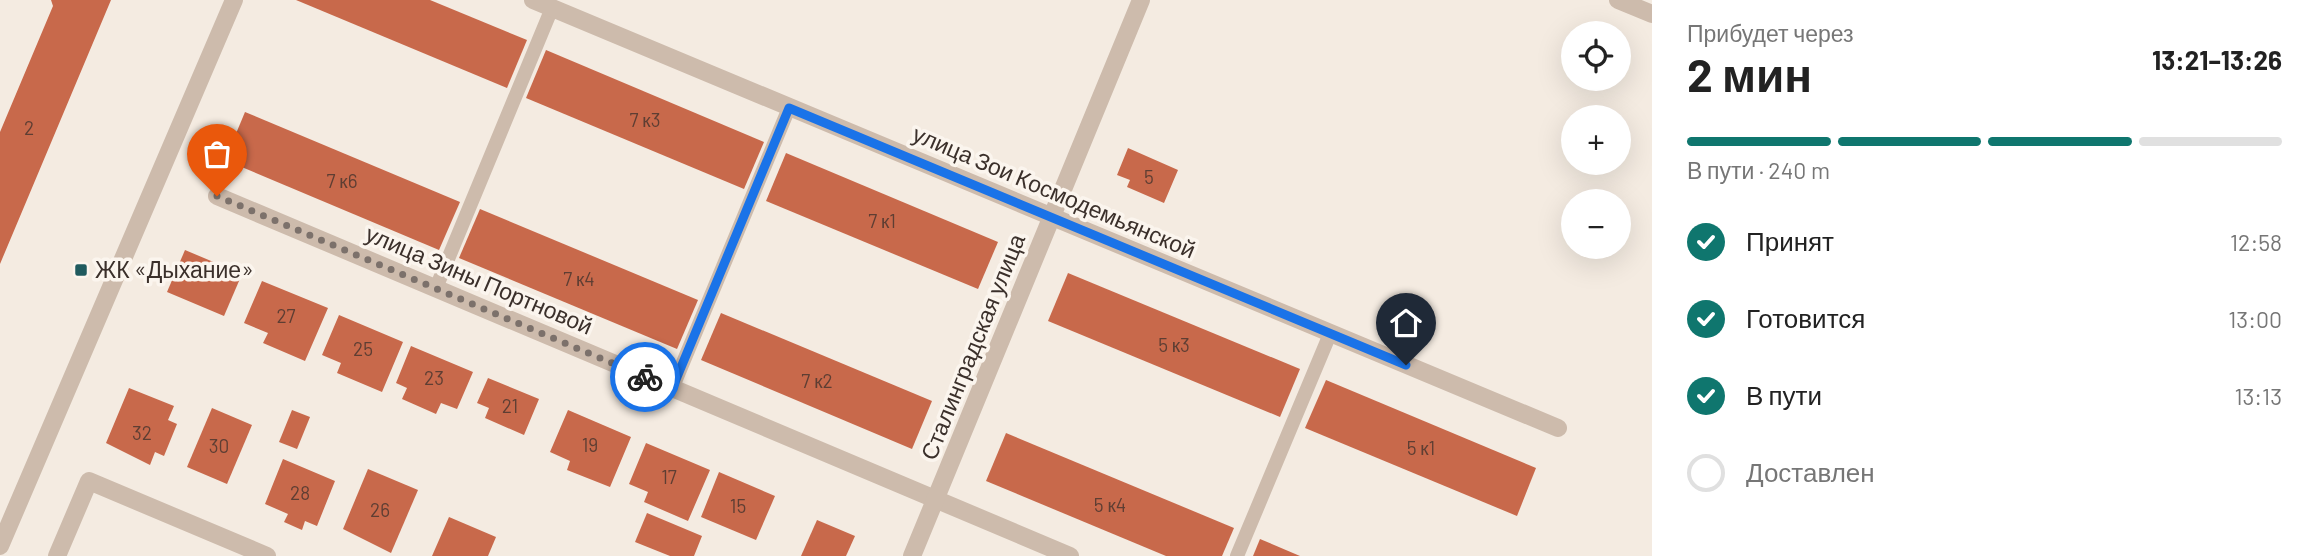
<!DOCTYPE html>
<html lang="ru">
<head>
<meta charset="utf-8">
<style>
  :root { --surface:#fff; --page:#f2f2f2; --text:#222; --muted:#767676; --line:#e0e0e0; --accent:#0f766e }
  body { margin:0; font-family:Barlow,sans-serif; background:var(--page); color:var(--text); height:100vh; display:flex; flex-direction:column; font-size:26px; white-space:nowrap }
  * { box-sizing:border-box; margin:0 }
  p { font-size:23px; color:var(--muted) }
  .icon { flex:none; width:38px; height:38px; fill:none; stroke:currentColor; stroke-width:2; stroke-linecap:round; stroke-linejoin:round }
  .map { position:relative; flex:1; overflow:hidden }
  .panel { display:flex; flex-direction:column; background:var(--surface); width:665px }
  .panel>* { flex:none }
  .fabs { position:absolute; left:1561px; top:21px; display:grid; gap:14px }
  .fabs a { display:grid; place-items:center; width:70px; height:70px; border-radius:50%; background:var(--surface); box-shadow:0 7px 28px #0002; font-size:35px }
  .pin { position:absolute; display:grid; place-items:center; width:60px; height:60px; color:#fff; margin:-72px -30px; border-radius:50% 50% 50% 0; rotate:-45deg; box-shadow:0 0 7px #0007 }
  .pin .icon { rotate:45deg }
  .courier { position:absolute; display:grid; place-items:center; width:70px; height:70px; margin:-35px; border:5px solid #1a73e8; border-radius:50%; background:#fff; color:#222; box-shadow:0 2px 9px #0007 }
  .head em { font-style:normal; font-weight:700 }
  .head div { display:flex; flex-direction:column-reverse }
  .head { display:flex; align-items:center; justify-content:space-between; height:119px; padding:0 35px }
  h1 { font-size:46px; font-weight:700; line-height:52px }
  .bar { display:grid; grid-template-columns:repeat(4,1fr); gap:10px 7px; align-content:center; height:84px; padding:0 35px }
  .bar i { height:9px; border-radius:5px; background:var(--line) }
  .bar .current { background:var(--accent) }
  .bar p { grid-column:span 4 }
  ol { padding:0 35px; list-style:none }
  li { display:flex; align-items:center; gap:21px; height:77px }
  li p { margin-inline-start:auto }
  li .icon { padding:7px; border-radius:50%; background:var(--accent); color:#fff; stroke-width:4 }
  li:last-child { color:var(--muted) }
  li i { width:38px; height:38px; border:4px solid var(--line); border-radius:50% }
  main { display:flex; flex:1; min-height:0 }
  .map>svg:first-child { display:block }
  .building { fill:#c8694b }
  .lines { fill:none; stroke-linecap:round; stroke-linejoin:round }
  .lane { stroke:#cdbbac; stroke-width:14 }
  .street { stroke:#cdbbac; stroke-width:18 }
  .done { stroke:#7c716b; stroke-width:7; stroke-dasharray:0 12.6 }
  .route { stroke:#1a73e8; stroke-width:9 }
  .poi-dot { fill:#1f5a5e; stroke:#fbf5ee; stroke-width:2.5 }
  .labels { text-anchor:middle; stroke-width:7; stroke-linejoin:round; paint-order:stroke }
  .number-label { font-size:19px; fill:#5e3e33 }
  .street-label { font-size:23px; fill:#3b302b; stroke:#fbf5ee }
  .poi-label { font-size:23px; fill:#3b302b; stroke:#fbf5ee; text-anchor:start }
</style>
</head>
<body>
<main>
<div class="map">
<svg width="1652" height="556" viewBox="0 0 1652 556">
  <rect width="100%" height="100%" fill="#f4ebe1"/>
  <g class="building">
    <path d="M 51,0 L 111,0 L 0,264 L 0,132 L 53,6 Z"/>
    <path d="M 296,0 L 430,0 L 527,40 L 507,88 Z"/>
    <path d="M 546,50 L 764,142 L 744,189 L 526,98 Z"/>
    <path d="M 245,112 L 460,202 L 439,250 L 225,160 Z"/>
    <path d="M 1128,148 L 1178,170 L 1164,203 L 1127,187 L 1130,180 L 1117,175 Z"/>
    <path d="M 786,153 L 998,242 L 978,289 L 766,201 Z"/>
    <path d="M 480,209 L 698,300 L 677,349 L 459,258 Z"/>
    <path d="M 185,250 L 242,274 L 224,316 L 167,292 Z"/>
    <path d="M 1068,273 L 1300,369 L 1280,417 L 1048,321 Z"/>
    <path d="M 262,281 L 328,308 L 305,361 L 263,343 L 268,333 L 244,323 Z"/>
    <path d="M 721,313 L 932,401 L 912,449 L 701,360 Z"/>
    <path d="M 339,315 L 403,342 L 382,392 L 337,373 L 341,363 L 322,355 Z"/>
    <path d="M 411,346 L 473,372 L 457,409 L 441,403 L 436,414 L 402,399 L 407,388 L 396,383 Z"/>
    <path d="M 488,378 L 539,399 L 524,435 L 485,418 L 489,408 L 477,403 Z"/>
    <path d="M 1326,380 L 1536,468 L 1517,516 L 1305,428 Z"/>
    <path d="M 129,388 L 174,406 L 168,420 L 177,424 L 164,456 L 155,452 L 150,465 L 106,443 Z"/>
    <path d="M 212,408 L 252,425 L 227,484 L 187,467 Z"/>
    <path d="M 292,410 L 310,417 L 297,449 L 279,442 Z"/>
    <path d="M 568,410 L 631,437 L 610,487 L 567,470 L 570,461 L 550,452 Z"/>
    <path d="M 1006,433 L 1234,528 L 1222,556 L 1166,556 L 986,481 Z"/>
    <path d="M 646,443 L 710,470 L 688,521 L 644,502 L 648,492 L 629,484 Z"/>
    <path d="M 283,459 L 335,481 L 317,526 L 305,521 L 302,530 L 284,522 L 288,514 L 265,504 Z"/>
    <path d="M 368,469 L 418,490 L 391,553 L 343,529 Z"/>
    <path d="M 719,472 L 775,496 L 756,540 L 701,517 Z"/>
    <path d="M 647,513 L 702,536 L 694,556 L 670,556 L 635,542 Z"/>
    <path d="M 449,517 L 496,537 L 488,556 L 432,556 Z"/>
    <path d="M 817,520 L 855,536 L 846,556 L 801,556 Z"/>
    <path d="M 1260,539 L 1300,556 L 1253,556 Z"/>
  </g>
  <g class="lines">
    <g class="lane">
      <path d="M 436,288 L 552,8"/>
      <path d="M 672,389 L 789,108"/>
      <path d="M 1237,556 L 1330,334"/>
    </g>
    <g class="street">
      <path d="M 533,0 L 1558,428"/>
      <path d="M 1618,0 L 1652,14"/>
      <path d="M 217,196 L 1070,556"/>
      <path d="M 0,546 L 234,0"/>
      <path d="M 57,556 L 89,481 L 267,556"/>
      <path d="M 912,556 L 1141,0"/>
    </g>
  </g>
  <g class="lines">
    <path class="done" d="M 217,196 L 645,377"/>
    <path class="route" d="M 645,377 L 672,389 L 789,108 L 1406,365"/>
  </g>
  <rect class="poi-dot" x="74" y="263" width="14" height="14" rx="3.5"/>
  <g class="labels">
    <g class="number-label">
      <text x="645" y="127">7 к3</text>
      <text x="29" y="135">2</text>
      <text x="1149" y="184">5</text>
      <text x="342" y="188">7 к6</text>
      <text x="882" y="228">7 к1</text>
      <text x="579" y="286">7 к4</text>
      <text x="286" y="323">27</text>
      <text x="1174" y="352">5 к3</text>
      <text x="363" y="356">25</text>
      <text x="434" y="385">23</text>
      <text x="817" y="388">7 к2</text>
      <text x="510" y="413">21</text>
      <text x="142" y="440">32</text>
      <text x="590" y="452">19</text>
      <text x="219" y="453">30</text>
      <text x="1421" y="455">5 к1</text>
      <text x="669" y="484">17</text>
      <text x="300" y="500">28</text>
      <text x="1110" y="512">5 к4</text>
      <text x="738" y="513">15</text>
      <text x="380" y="517">26</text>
    </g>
    <g class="street-label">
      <text transform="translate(1054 192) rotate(23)" y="8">улица Зои Космодемьянской</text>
      <text transform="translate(479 280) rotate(23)" y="8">улица Зины Портновой</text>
      <text transform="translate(973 347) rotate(-68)" y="8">Сталинградская улица</text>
    </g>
    <g class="poi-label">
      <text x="95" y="278">ЖК «Дыхание»</text>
    </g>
  </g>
</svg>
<div class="fabs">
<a><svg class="icon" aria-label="locate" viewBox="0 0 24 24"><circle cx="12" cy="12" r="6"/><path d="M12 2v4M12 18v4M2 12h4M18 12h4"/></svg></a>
<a>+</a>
<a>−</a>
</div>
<div class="pin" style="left:217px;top:196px;background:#ea580c"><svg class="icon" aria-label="bag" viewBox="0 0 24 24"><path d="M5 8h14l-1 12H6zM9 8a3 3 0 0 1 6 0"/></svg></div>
<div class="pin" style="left:1406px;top:365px;background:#1f2937"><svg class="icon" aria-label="home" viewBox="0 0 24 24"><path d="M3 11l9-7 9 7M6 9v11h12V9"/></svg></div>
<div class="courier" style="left:645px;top:377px"><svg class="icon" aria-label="bike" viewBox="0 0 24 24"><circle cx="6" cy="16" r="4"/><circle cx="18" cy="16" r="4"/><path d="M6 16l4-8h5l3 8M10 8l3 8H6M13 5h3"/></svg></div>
</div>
<section class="panel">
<div class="head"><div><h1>2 мин</h1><p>Прибудет через</p></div><em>13:21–13:26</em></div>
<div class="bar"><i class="current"></i><i class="current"></i><i class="current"></i><i></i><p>В пути · 240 m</p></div>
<ol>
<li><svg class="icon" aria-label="check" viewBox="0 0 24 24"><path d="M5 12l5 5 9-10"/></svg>Принят<p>12:58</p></li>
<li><svg class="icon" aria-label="check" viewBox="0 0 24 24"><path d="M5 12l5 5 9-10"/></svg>Готовится<p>13:00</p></li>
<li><svg class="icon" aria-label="check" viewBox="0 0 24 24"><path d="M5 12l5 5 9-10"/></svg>В пути<p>13:13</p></li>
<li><i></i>Доставлен</li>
</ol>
</section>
</main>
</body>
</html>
